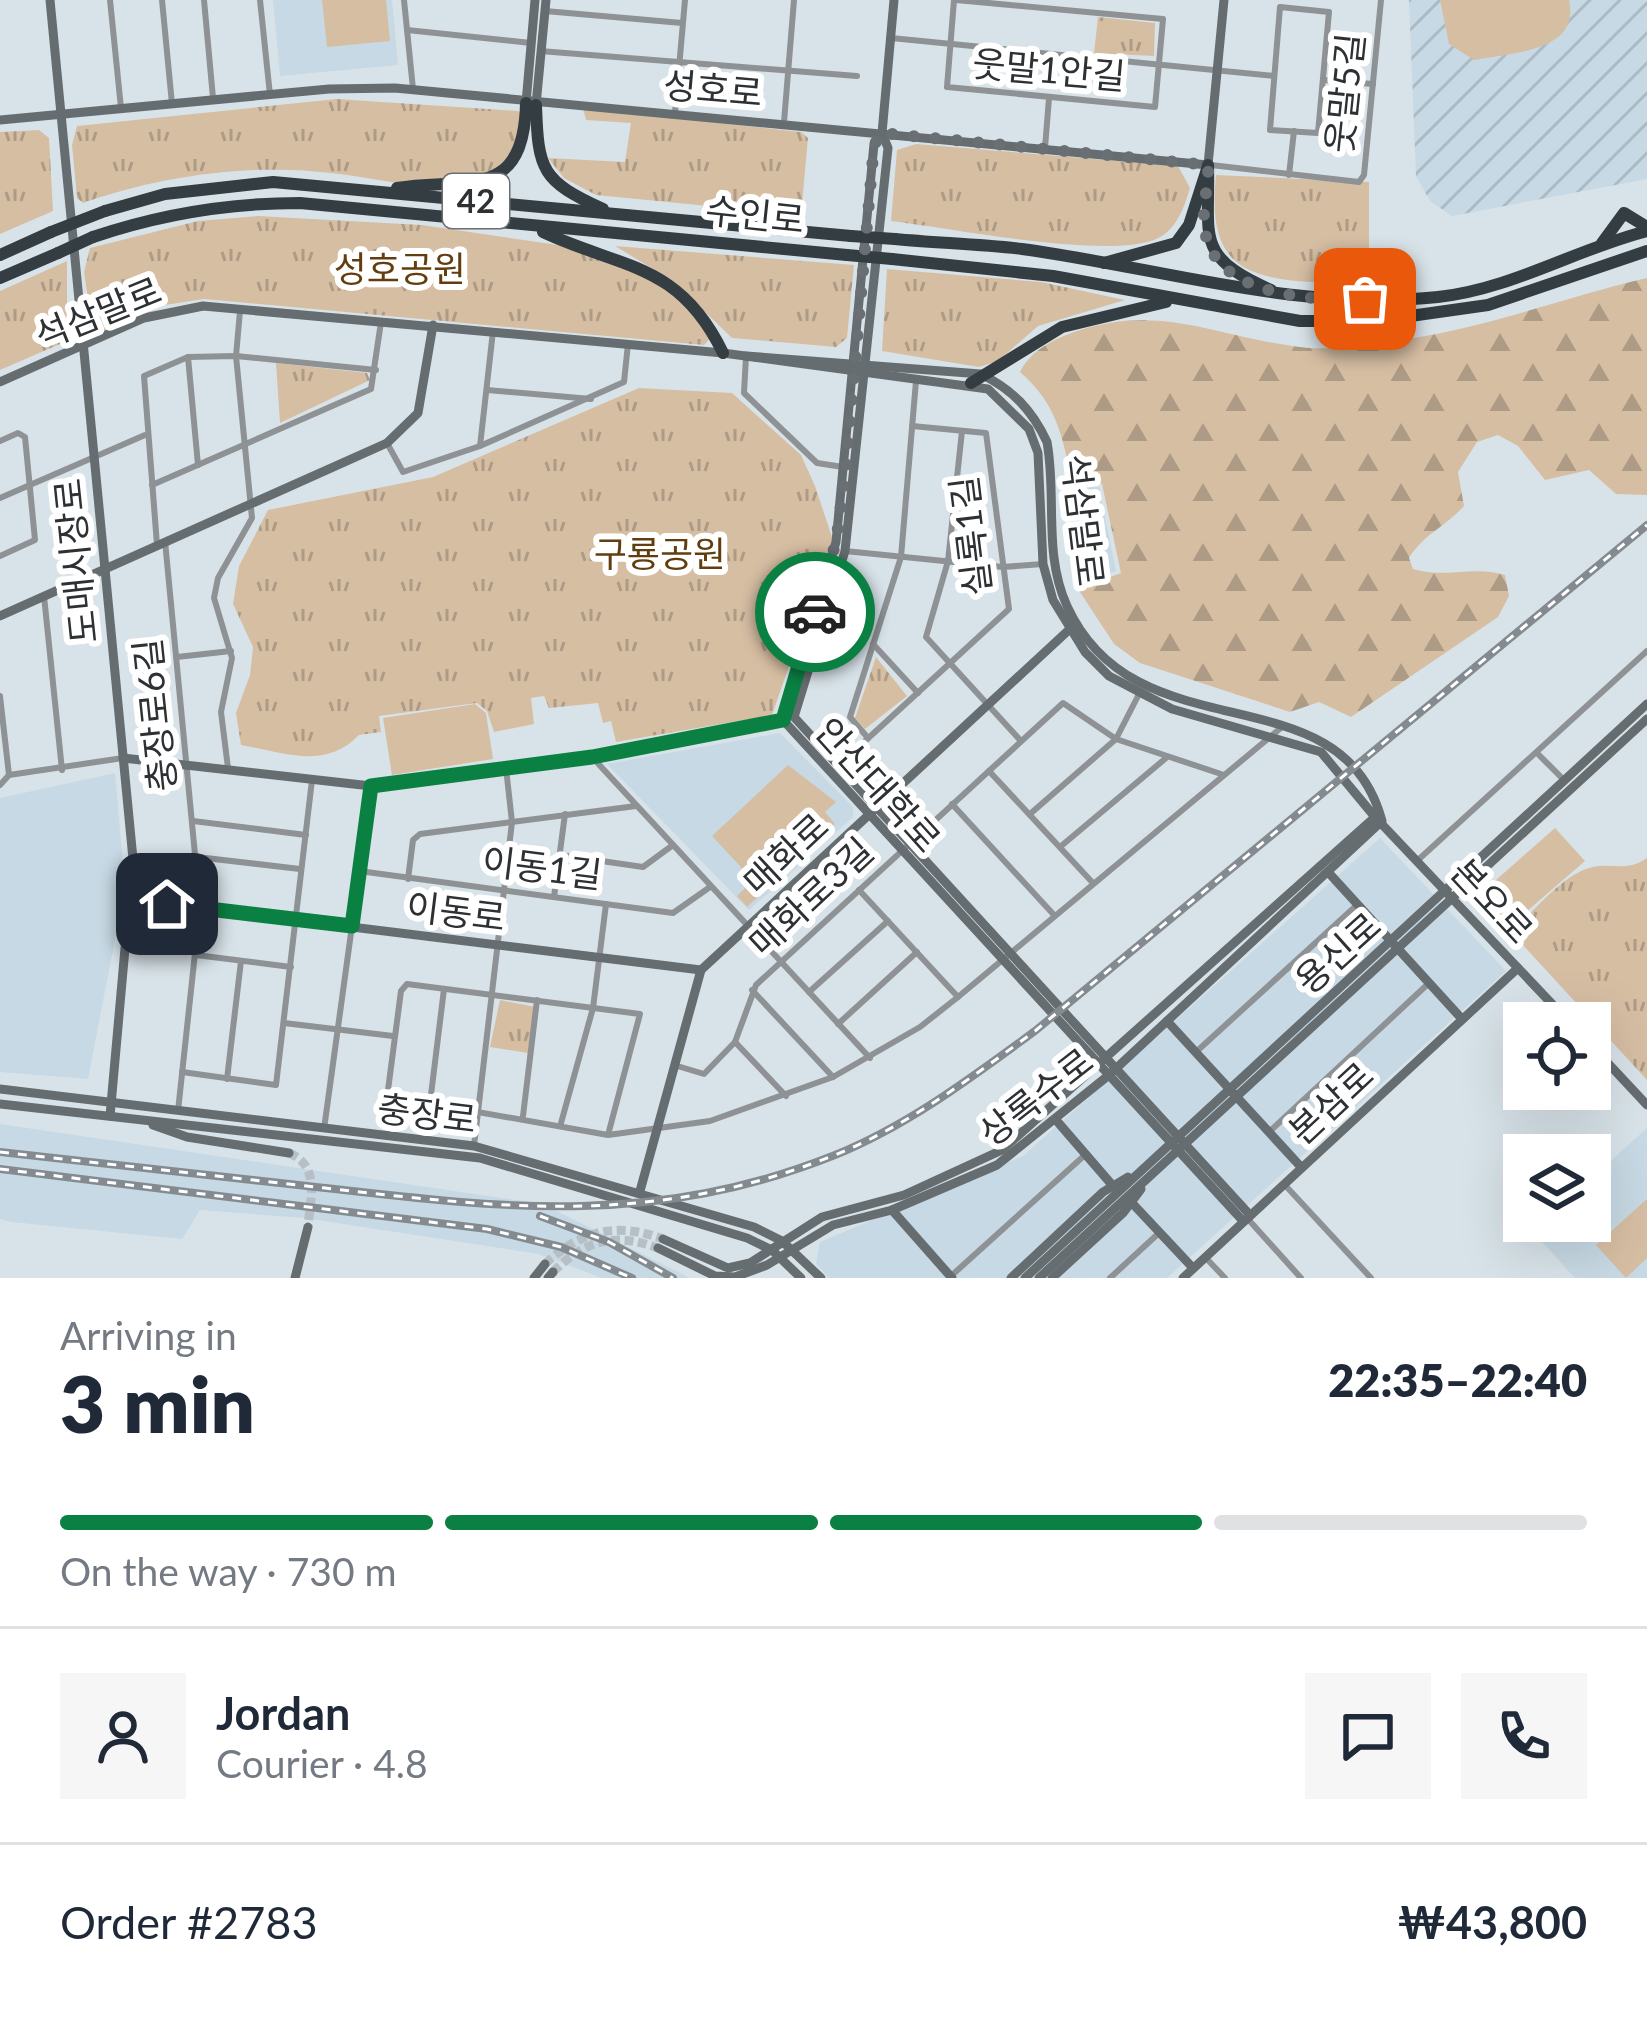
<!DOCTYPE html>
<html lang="en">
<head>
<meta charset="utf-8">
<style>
  :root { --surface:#fff; --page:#f6f6f7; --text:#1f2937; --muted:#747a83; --line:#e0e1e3; --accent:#0b8043 }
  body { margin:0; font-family:Lato,"Noto Sans KR",sans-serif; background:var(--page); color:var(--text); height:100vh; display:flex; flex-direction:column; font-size:45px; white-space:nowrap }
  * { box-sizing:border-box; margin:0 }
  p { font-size:39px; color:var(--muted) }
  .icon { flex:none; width:66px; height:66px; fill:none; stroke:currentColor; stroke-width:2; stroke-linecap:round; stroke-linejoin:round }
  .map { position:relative; height:1278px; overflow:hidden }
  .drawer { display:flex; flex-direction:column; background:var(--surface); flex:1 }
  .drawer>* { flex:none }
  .controls { position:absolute; left:1503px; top:1002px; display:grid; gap:24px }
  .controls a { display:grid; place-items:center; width:108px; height:108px; border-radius:0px; background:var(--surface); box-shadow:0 12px 48px #0002; font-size:60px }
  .pin { position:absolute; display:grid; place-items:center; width:102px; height:102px; color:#fff; margin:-51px; border-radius:24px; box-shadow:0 6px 18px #0006 }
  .courier { position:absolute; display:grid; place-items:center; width:120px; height:120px; margin:-60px; border:9px solid #0b8043; border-radius:50%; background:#fff; color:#222; box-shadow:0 3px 15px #0007 }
  .summary em { font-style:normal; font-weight:800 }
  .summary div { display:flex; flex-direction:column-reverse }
  .summary { display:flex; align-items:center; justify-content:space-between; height:204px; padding:0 60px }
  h1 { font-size:78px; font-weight:800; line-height:90px }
  .bar { display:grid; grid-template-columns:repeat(4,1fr); gap:18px 12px; align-content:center; height:144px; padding:0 60px }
  .bar i { height:15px; border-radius:9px; background:var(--line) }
  .bar .active { background:var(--accent) }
  .bar p { grid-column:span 4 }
  .line { display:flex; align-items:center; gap:30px; padding:0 60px; border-top:3px solid var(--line) }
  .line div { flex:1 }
  .round { display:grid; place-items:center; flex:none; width:126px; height:126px; border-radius:0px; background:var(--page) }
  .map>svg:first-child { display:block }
  .built { fill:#c7d9e4 }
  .industrial { fill:url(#industrial-furrows) }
  .grass { fill:#d6bea3 }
  .forest { fill:url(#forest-firs) }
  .park { fill:url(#park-tufts) }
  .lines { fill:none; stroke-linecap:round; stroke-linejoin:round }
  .secondary-tunnel { stroke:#b6bfc5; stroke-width:9; stroke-dasharray:9 4.5; stroke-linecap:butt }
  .street { stroke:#8e9295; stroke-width:6 }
  .secondary { stroke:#666d71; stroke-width:9 }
  .highway { stroke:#343d42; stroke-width:12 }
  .rail-casing { stroke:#848b90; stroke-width:8 }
  .rail { stroke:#fff; stroke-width:3; stroke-dasharray:9; stroke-linecap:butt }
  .highway-bridge { stroke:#343d42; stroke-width:12 }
  .done { stroke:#696f73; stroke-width:12; stroke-dasharray:0 21.6 }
  .route { stroke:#0b8043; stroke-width:15 }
  .labels { text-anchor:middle; stroke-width:12; stroke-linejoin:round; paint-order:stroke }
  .shield { fill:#fff; stroke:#6c6f71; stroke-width:3 }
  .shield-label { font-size:33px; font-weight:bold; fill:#2d3134 }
  .street-label { font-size:36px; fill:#2d3134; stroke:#fff }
  .park-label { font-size:36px; fill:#623e0e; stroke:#fff }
</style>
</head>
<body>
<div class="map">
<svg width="1647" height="1278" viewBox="0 0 1647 1278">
  <defs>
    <pattern id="industrial-furrows" width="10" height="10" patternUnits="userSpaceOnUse" patternTransform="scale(3)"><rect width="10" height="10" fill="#c7d9e4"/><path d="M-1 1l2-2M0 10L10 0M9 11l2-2" fill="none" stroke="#abbbc4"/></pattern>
    <pattern id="forest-firs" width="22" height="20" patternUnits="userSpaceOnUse" patternTransform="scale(3)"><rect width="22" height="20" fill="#d6bea3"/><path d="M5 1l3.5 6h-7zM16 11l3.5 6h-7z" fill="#ae9b86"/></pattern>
    <pattern id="park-tufts" width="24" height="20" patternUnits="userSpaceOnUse" patternTransform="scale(3)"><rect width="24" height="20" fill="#d6bea3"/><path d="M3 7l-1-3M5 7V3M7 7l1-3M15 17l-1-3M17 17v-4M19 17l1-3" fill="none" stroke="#ae9b86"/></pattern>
  </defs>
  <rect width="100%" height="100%" fill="#d8e3e9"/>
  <g class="built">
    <path d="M 273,0 L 392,0 L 398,65 L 280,76 Z"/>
    <path d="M 1068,471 L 1099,488 L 1116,571 L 1076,585 L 1069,554 Z"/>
    <path d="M 780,733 L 853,807 L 853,817 L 749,910 L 607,764 Z"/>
    <path d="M 115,773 L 125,887 L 88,1079 L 0,1072 L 0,798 Z"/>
    <path d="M 1380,838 L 1506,971 L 1167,1278 L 829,1278 L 816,1264 L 820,1242 L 1023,1156 Z"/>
    <path d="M 0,1124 L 543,1204 L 690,1278 L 602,1278 L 539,1254 L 304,1218 L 200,1210 L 182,1239 L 11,1222 L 0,1219 Z"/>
    <path d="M 1647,1128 L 1647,1278 L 1575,1278 L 1533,1232 L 1546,1221 L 1590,1221 L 1590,1180 Z"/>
  </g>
  <path class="industrial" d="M 1409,0 L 1647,0 L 1647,179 L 1452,216 L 1430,201 L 1416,176 Z"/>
  <g class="grass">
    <path d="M 322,0 L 386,0 L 390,41 L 327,47 Z"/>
    <path d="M 1440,0 L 1569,0 C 1581,53 1511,52 1474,60 L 1449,44 Z"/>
    <path d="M 475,704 L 486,713 L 493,759 L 392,775 L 383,718 Z"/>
    <path d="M 788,765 L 836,802 L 825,812 L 835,824 L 747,907 L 737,896 L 753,880 L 712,836 Z"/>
    <path d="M 1555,828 L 1585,861 L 1510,926 L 1479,895 Z"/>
    <path d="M 1647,1199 L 1647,1258 L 1626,1278 L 1596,1245 Z"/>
  </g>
  <path class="forest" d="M 1647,278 L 1647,495 L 1616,494 L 1589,470 L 1545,480 L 1518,446 L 1498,435 L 1477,442 L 1458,472 L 1464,506 C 1445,527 1424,534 1409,558 L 1413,569 C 1445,579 1473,565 1505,575 L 1509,596 L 1498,617 L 1351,717 L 1319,702 L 1290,712 L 1140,663 L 1114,644 L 1078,589 L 1121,573 L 1102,484 L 1069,467 C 1060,426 1052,400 1020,372 C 1031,350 1054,339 1077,331 C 1162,303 1216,337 1300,347 C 1328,351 1362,344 1391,341 C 1480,331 1560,298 1647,278 Z"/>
  <g class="park">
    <path d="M 1098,17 L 1155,23 L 1154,56 L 1094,53 Z"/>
    <path d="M 337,99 L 518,111 L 524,115 C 522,153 491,182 452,186 C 414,189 369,177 331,173 C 251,163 159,176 83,203 L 77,198 L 72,145 L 77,126 Z"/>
    <path d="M 583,108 L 801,132 L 808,138 L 801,215 L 596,195 L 564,178 L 548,158 L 625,162 L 631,123 L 586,120 Z"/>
    <path d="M 39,130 L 49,138 L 53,211 L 0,234 L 0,132 Z"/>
    <path d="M 916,144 L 1178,166 L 1190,188 C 1184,208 1176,232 1154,240 C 1102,259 951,228 891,221 L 897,150 Z"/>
    <path d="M 1216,175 L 1369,182 L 1369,282 C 1351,288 1330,283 1311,282 C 1233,278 1208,255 1216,175 Z"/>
    <path d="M 258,216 L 422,225 L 565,246 L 635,268 L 677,295 L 711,337 L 704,345 L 204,299 L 165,305 L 94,338 L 84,272 L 90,248 L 198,221 Z"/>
    <path d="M 615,246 L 854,265 L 847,338 L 836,347 L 732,338 L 673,281 Z"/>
    <path d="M 67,261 L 67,341 L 0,370 L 0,291 Z"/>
    <path d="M 887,269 L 1041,282 L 1125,300 L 1038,326 L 998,361 L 979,367 L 882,351 Z"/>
    <path d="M 276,363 L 367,373 L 370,380 L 280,423 Z"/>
    <path d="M 639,388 L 732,393 L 801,455 L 815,486 L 833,540 L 772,715 L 616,742 L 611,721 L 603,723 L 598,703 L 549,708 L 544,696 L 531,698 L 534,724 L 494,732 L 487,711 L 477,703 L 379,716 L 381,732 L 359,735 C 325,770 285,753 241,745 L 236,713 L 250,675 L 253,647 L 233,604 L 239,566 L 268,510 L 433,477 Z"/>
    <path d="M 876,657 L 907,696 L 865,729 L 855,718 Z"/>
    <path d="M 1647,858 L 1647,1080 L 1511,932 C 1533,913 1563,873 1593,867 C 1614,863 1627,872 1647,858 Z"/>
    <path d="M 500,1000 L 535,1007 L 528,1053 L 490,1047 Z"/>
  </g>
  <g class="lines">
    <g class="secondary-tunnel">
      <path d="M 289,1153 C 321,1166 310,1199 308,1227"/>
      <path d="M 545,1264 C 582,1230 616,1222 663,1239"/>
      <path d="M 553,1272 C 585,1240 615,1232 658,1248"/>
    </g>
    <g class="street">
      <path d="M 110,0 L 121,108"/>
      <path d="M 162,0 L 172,104"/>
      <path d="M 204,0 L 213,98"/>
      <path d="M 260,0 L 270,95"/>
      <path d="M 404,0 L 413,89"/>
      <path d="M 954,0 L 947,87 L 1155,107 L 1163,19 L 956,0"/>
      <path d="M 1280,7 L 1329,12 L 1318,133 L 1270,130 Z"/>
      <path d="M 545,11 L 682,23"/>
      <path d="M 407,30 L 531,43"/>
      <path d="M 891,38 L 1274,76"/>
      <path d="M 540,51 L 857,76"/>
      <path d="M 1324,80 L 1373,84"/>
      <path d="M 675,113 L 685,0"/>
      <path d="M 784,122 L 794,0"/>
      <path d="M 1045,148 L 1049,98"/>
      <path d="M 1211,165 L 1359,182 L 1364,175 L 1381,0"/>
      <path d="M 1289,175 L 1294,131"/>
      <path d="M 746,356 L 744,393 L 817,463 L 843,467"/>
      <path d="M 188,357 L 198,465"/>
      <path d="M 487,390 L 591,399"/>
      <path d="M 962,431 L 948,561 L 926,637 L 1021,741"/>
      <path d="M 0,441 L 18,433 L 25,437 L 35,540 L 0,556"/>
      <path d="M 387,443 L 403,472 L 480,446 L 624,382 L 628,344"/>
      <path d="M 480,446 L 493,331"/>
      <path d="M 152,485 L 371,389 L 381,322"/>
      <path d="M 0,498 L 145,435"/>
      <path d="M 165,541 L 200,907 L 178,1111"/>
      <path d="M 157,545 L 144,376 L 188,357 L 236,356 L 376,370"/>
      <path d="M 845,551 L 1003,567 L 1043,564"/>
      <path d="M 44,596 L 62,770"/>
      <path d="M 873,644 L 918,693"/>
      <path d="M 177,657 L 231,651"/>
      <path d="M 0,696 L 9,775 L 123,758"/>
      <path d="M 868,738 L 850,717 L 901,557 L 916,381"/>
      <path d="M 1537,753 L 1564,780"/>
      <path d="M 592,757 L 870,1058"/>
      <path d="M 839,765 L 1009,609 L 986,433 L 912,426"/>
      <path d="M 228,768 L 221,712 L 232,658 L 214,598 L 218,578 L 252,518 L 236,356 L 240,311"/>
      <path d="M 989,771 L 1092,882"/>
      <path d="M 0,785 L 9,775"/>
      <path d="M 952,804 L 1054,915"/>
      <path d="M 1030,814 L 1116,739 L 1139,694"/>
      <path d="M 193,821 L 306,835"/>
      <path d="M 1060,847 L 1166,758"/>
      <path d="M 560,855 L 643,867 L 673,845"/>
      <path d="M 197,857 L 300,869"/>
      <path d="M 1418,860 L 1647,651"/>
      <path d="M 359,871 L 673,913 L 710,887"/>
      <path d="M 408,879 L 413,840 L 420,834 L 636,806"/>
      <path d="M 859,890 L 958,997"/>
      <path d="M 554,897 L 565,814"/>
      <path d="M 196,955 L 291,967"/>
      <path d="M 752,990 L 833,1077"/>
      <path d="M 809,992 L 888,921"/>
      <path d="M 284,1023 L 393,1036"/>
      <path d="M 838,1024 L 917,952"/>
      <path d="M 735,1042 L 786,1096"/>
      <path d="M 1196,1052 L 1357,905"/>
      <path d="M 674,1065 L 704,1074 L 735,1042 L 756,985 L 1063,703 L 1116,739 L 1224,775"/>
      <path d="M 182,1072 L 276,1085 L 312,780"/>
      <path d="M 227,1079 L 241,961"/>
      <path d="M 430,1103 L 444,989"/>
      <path d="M 523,1116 L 537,1000"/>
      <path d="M 561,1123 L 593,1008 L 606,904"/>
      <path d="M 324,1129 L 371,788"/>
      <path d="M 1269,1132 L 1429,983"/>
      <path d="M 608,1135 L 640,1014 L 407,984 L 401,991 L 388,1090 L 393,1097 L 608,1135 L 710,1121 L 833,1077 L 920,1027 L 958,997 L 1282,727"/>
      <path d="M 474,1146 L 512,822 L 506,768"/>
      <path d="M 1284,1184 L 1371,1278"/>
      <path d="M 1247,1218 L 1301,1278"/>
      <path d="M 1205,1257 L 1225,1278"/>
      <path d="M 951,1276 L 1086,1154"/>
      <path d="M 1110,1278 L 1160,1232"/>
    </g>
    <g class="secondary">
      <path d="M 50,0 L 133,859 L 110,1116"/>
      <path d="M 894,0 L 882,133 L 874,144 L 836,542 L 783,720 L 1243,1221"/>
      <path d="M 526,103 L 535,0"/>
      <path d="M 536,105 L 546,0"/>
      <path d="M 0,120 L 329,89 L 395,88 L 1208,165 L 1224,0"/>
      <path d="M 882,133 L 888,148 L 845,551 L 794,717 L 1250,1215"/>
      <path d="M 0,382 L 144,318 L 203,306 L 723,353 L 988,389 L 1029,429 L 1038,453 L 1043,564 L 1053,600 L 1085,652 L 1109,676 L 1172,709 L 1321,752 L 1375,817 L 1570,1023"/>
      <path d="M 0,616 L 387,443 L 418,413 L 433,325"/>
      <path d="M 123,758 L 371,786 L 592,757 L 783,720"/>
      <path d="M 1328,872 L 1462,1019"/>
      <path d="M 133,900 L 701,970"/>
      <path d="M 1167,1021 L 1301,1167"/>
      <path d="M 1590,1044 L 1647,1105"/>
      <path d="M 0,1089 L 474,1146 L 754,1227 L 782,1241 L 821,1278"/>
      <path d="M 0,1104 L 480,1158 L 747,1238 L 772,1250 L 801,1278"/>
      <path d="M 1056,1120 L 1113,1186"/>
      <path d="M 153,1125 L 187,1137 L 289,1153"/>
      <path d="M 640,1191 L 701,970 L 1072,627"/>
      <path d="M 1132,1203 L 1193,1268"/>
      <path d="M 892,1210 L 952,1278"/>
      <path d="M 663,1239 L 728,1268 L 750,1263 L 822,1217 L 904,1195 L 1002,1150 L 1375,817"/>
      <path d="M 658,1248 L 715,1276 L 735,1277 L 767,1265 L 833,1225 L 892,1210 L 997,1165 L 1109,1075 L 1382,821 C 1341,667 1137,759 1067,606 C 1043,554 1057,496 1047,442 C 1032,410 1013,390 981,374 L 746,356"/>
      <path d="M 295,1278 L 308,1227"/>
      <path d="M 534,1278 L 545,1264"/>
      <path d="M 548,1278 L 553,1272"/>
      <path d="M 1011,1278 L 1103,1192 L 1128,1177"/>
      <path d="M 1025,1278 L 1647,704"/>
      <path d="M 1039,1278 L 1647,719"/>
      <path d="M 1052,1278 L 1123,1213 L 1141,1189"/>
      <path d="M 1183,1278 L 1518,968"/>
    </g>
    <g class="highway">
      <path d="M 536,105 C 538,171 542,181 603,209"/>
      <path d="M 1208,165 C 1210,238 1194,256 1271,290"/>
      <path d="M 397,188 C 466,177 524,202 526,103"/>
      <path d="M 105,211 L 165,194 L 273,182 L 851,236"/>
      <path d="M 543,232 C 622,269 679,262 723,353"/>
      <path d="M 93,237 C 161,214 228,203 300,203 L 847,255"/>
      <path d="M 895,239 C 937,243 980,244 1022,249 C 1162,268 1295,312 1438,297 C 1512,289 1576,249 1647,231"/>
      <path d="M 1602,243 L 1624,213 L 1647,227"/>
      <path d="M 0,255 L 51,232"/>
      <path d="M 892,259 L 1053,276 L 1300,321 L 1375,321 L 1488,305 L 1647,251"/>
      <path d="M 1104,263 L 1176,243 L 1189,225 L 1208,166"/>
      <path d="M 0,278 L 58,253"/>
      <path d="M 971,383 L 1062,327 L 1166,302"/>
    </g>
    <defs>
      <g id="rail">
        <path d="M 0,1152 C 108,1164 217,1176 325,1188 C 509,1209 657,1226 835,1155 C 909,1125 972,1077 1035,1031 L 1647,525"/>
        <path d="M 0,1169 L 487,1229 L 561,1247 L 632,1278"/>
        <path d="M 540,1216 L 609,1242 L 673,1278"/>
      </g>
    </defs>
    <use href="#rail" class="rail-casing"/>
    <use href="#rail" class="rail"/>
    <g class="highway-bridge">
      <path d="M 51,232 L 105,211"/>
      <path d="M 851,236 L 895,239"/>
      <path d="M 58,253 L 93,237"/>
      <path d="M 847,255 L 892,259"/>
    </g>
  </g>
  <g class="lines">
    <path class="done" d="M 815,612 L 836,542 L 846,467 L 874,145 L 882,133 L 1208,165 C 1209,186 1201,210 1205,231 C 1215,297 1315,301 1365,299"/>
    <path class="route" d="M 167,904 L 352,926 L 371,786 L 592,757 L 783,720 L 815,612"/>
  </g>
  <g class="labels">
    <rect class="shield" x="443" y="174" width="66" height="54" rx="9"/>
    <g class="shield-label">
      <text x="476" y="213">42</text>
    </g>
    <g class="street-label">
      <text transform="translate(1049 70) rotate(5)" y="13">웃말1안길</text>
      <text transform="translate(713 89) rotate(5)" y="13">성호로</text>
      <text transform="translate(1345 93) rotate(-84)" y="13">웃말5길</text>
      <text transform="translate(755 215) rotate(6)" y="13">수인로</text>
      <text transform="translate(98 313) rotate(-22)" y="13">석삼말로</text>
      <text transform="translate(1083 520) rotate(83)" y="13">석삼말로</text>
      <text transform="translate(971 536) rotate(-97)" y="13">실록1길</text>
      <text transform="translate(76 561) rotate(-96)" y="13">도매시장로</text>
      <text transform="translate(155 715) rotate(-96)" y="13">충장로6길</text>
      <text transform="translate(878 785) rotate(48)" y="13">안산대학로</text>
      <text transform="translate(786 854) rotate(-43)" y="13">매화로</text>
      <text transform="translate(542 868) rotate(7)" y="13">이동1길</text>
      <text transform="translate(811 897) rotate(-43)" y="13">매화로3길</text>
      <text transform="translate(1492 901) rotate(47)" y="13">본오로</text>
      <text transform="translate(456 912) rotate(7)" y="13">이동로</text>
      <text transform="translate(1338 953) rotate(-42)" y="13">용신로</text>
      <text transform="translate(1036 1097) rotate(-38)" y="13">상록수로</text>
      <text transform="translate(1331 1103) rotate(-43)" y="13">본삼로</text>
      <text transform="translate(427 1114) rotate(7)" y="13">충장로</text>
    </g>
    <g class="park-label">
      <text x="400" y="282">성호공원</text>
      <text x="660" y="567">구룡공원</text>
    </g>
  </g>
</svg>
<div class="controls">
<a><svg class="icon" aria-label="locate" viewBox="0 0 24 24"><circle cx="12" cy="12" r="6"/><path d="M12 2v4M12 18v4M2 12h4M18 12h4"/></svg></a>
<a><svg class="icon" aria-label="layers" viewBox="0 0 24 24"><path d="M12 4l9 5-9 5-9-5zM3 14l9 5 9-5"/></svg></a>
</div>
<div class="pin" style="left:1365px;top:299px;background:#ea580c"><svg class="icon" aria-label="bag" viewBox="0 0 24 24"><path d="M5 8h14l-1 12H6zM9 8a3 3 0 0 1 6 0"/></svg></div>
<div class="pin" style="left:167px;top:904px;background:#1f2937"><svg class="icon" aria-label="home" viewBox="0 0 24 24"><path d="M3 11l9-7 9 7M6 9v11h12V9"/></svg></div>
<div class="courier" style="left:815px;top:612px"><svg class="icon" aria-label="car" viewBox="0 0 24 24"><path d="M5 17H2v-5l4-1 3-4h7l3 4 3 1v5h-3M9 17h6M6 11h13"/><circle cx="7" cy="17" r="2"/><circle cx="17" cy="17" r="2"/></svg></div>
</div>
<section class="drawer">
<div class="summary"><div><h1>3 min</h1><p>Arriving in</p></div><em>22:35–22:40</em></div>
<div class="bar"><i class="active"></i><i class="active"></i><i class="active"></i><i></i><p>On the way · 730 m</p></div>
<div class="line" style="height:216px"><a class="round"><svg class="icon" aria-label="person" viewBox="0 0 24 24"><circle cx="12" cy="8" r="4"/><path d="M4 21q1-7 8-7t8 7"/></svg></a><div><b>Jordan</b><p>Courier · 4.8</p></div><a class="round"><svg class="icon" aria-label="chat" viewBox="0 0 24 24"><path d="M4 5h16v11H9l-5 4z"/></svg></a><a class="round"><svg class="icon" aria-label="phone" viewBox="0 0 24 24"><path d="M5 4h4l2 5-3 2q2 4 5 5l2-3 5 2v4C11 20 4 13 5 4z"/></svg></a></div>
<div class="line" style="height:156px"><div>Order #2783</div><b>₩43,800</b></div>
</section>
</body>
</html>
